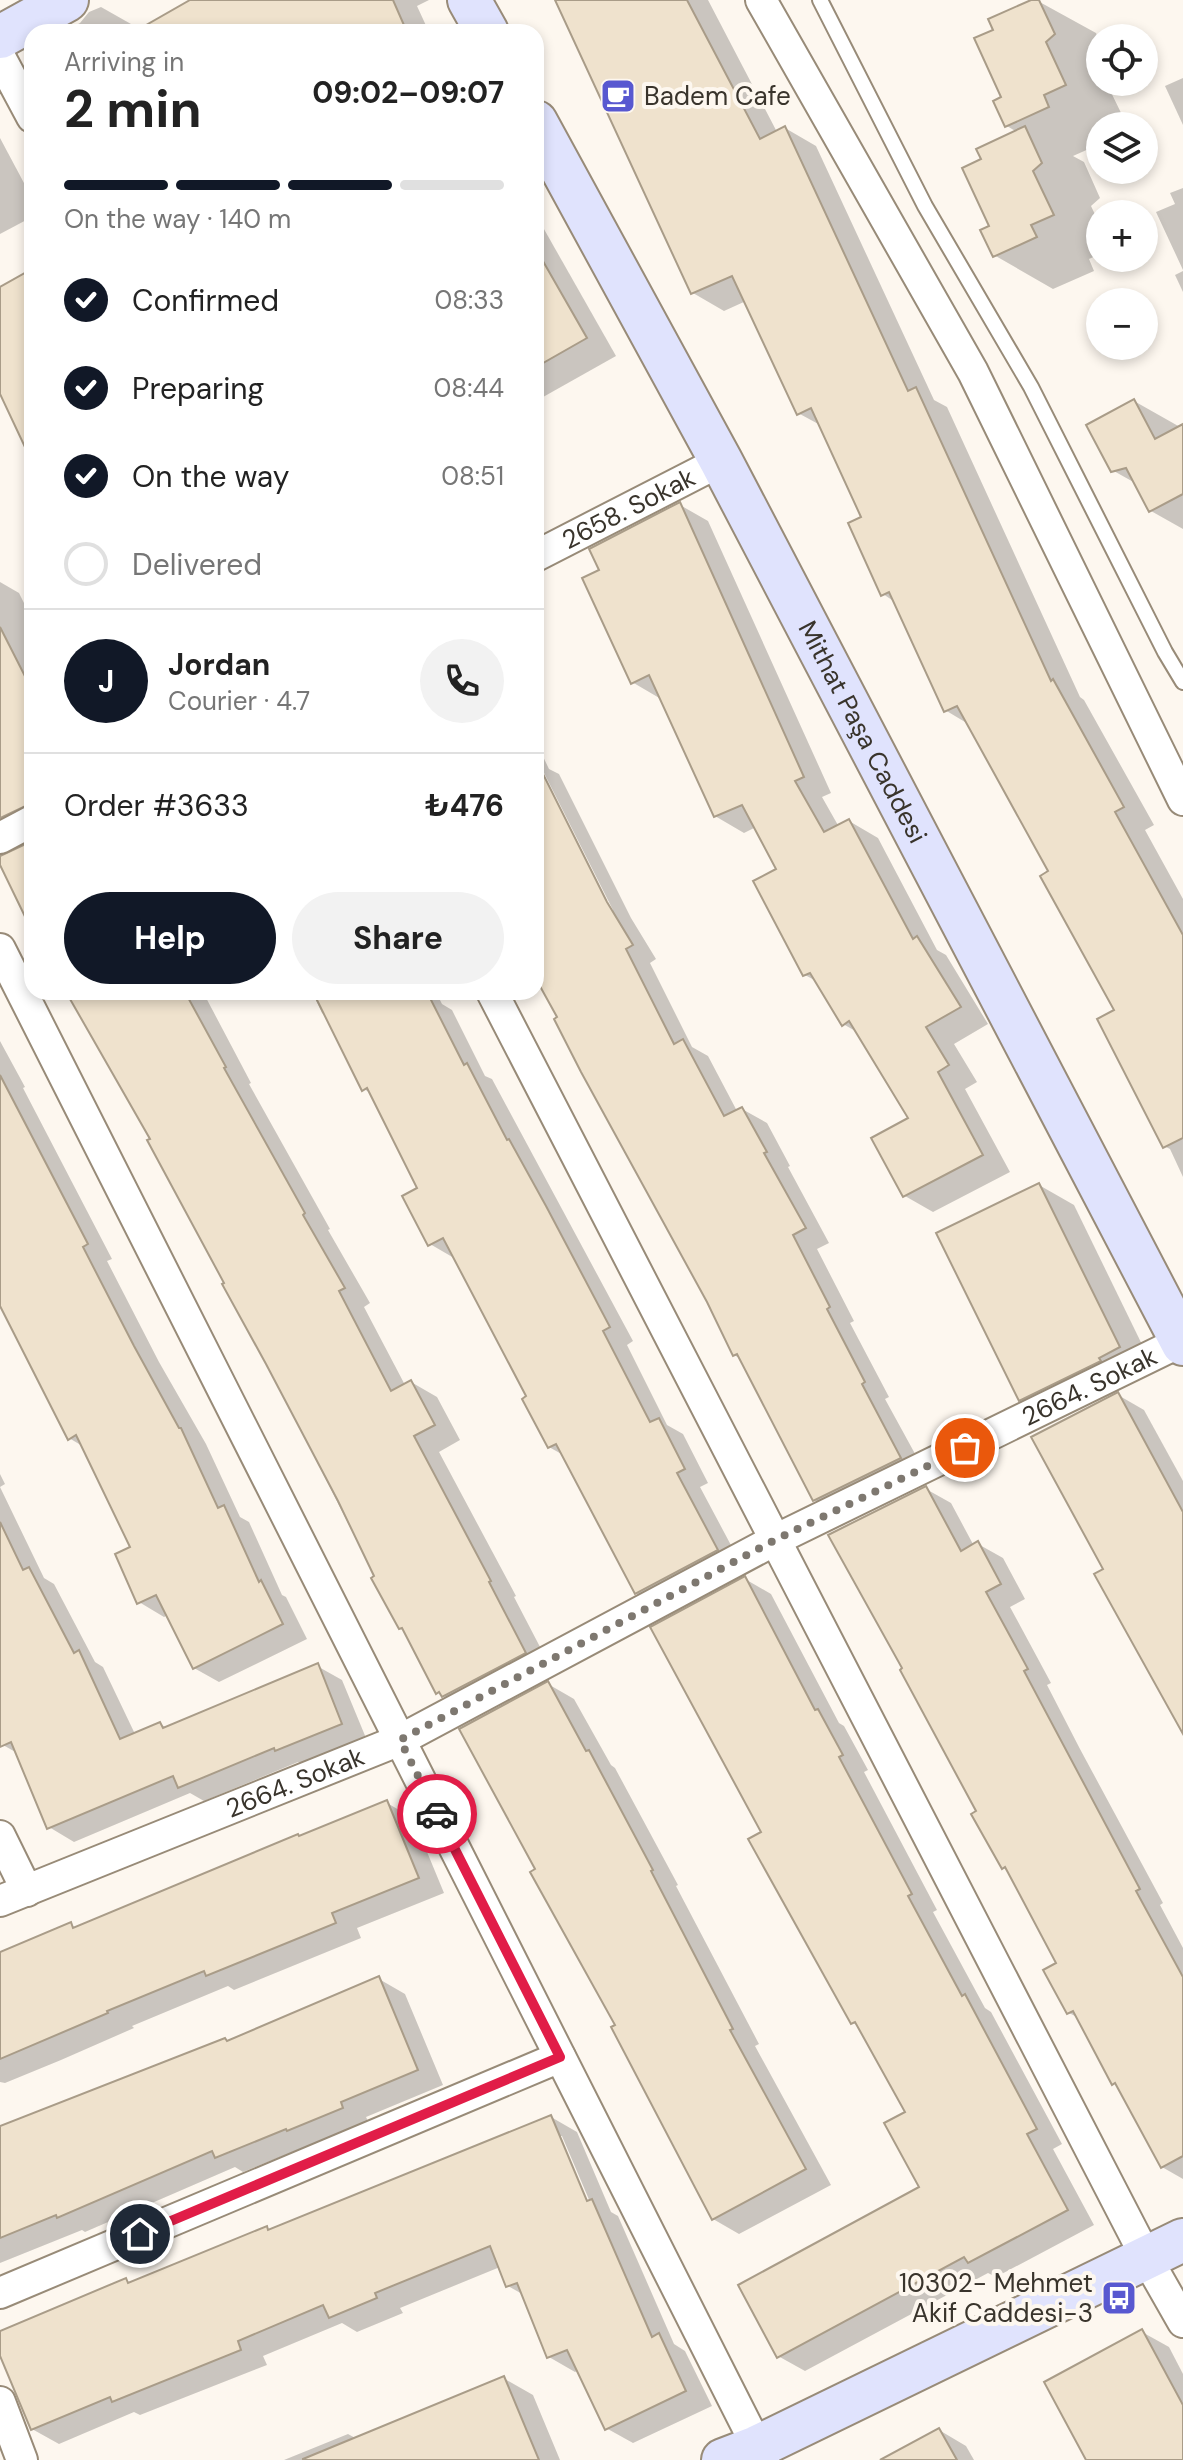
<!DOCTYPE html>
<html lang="en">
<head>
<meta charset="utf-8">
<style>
  :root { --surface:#fff; --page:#f2f2f2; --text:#222; --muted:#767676; --line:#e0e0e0; --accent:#111827 }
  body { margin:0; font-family:"DM Sans",sans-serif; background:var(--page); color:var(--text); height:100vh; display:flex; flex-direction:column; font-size:30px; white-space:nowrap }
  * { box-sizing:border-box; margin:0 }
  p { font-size:26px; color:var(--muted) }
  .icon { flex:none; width:44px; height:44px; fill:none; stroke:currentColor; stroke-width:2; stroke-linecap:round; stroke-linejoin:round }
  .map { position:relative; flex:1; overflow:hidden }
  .panel { position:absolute; left:24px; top:24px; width:520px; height:976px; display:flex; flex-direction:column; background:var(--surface); border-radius:24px; box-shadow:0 4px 12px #0003 }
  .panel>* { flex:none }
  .controls { position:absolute; left:1086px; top:24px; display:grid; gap:16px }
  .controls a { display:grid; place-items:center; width:72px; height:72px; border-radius:50%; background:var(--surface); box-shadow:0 4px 12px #0003; font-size:40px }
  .pin { position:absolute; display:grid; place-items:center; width:68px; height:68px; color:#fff; margin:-34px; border:4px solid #fff; border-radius:50%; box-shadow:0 2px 8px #0007 }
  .courier { position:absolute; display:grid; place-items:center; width:80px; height:80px; margin:-40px; border:6px solid #e11d48; border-radius:50%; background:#fff; color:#222; box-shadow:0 2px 10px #0007 }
  .headline em { font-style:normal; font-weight:700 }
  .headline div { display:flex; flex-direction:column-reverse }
  .headline { display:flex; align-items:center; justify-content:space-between; height:136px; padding:0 40px }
  h1 { font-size:52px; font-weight:700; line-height:60px }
  .bar { display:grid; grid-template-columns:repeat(4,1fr); gap:12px 8px; align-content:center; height:96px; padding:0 40px }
  .bar i { height:10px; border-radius:6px; background:var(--line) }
  .bar .on { background:var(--accent) }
  .bar p { grid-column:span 4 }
  .line { display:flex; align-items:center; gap:20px; padding:0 40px; border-top:2px solid var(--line) }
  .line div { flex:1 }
  .round { display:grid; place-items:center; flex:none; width:84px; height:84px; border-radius:42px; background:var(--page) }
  ol { padding:0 40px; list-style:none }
  li { display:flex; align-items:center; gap:24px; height:88px }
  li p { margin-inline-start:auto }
  li .icon { padding:8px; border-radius:50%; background:var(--accent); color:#fff; stroke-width:4 }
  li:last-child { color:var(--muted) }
  li i { width:44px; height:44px; border:4px solid var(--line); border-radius:50% }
  .action { display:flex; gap:16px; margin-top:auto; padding:16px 40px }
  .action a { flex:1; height:92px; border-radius:48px; background:var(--accent); color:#fff; font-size:32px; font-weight:700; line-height:92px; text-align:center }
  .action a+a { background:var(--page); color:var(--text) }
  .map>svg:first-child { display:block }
  .shadow { fill:#0003; fill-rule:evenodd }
  .building { fill:#efe2cd; stroke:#a99c88; stroke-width:2 }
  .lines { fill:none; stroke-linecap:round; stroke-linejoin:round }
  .lane-casing { stroke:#988b78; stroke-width:18 }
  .street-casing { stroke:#988b78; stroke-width:34 }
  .secondary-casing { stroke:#988b78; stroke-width:46 }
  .lane { stroke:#fff; stroke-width:14 }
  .street { stroke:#fff; stroke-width:30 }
  .secondary { stroke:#e0e3fd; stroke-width:42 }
  .done { stroke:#7e7870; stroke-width:8; stroke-dasharray:0 14.4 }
  .route { stroke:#e11d48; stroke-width:10 }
  .labels { text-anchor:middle; stroke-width:8; stroke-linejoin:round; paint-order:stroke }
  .poi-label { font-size:26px; fill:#39342c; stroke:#fdf7ef; text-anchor:start }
  .street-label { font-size:26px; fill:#39342c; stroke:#fdf7ef }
</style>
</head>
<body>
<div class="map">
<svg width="1183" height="2460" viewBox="0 0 1183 2460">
  <rect width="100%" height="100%" fill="#fdf7ef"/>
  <g class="shadow">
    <path d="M 194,0 L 429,0 L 417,6 L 429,32 L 138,32 Z"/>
    <path d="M 557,0 L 708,0 L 777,132 L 785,128 L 816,146 L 934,400 L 947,407 L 1080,697 L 1084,700 L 1154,825 L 1145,830 L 1183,899 L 1183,1177 L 1170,1149 L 1164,1146 L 1117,1011 L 1051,872 L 970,725 L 945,710 L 895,602 L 883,594 L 864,518 L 822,426 L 798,413 L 746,301 L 724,311 L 693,293 Z"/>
    <path d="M 1036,0 L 1096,33 L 1100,41 L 1100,82 L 1106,82 L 1124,119 L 1109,126 L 1100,126 L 1100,144 L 1073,156 L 1084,162 L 1100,198 L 1091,206 L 1100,225 L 1100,254 L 1089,259 L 1094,271 L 1053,289 L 994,255 L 983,160 L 1017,132 L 1007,126 L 996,31 Z"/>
    <path d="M 101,7 L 131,24 L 137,32 L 63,32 L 80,23 L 89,12 Z"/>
    <path d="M 1183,78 L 1183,125 L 1165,86 Z"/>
    <path d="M 0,138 L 32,198 L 32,217 L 0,234 Z"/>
    <path d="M 1183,188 L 1183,270 L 1156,212 L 1175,204 L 1170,193 Z"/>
    <path d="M 536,215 L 616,356 L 536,401 Z"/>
    <path d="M 1183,271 L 1183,292 L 1175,275 Z"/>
    <path d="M 1134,401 L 1180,427 L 1183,426 L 1183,529 L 1151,511 L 1137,484 L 1112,470 Z"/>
    <path d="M 680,505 L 708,521 L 831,793 L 822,797 L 839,827 L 849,821 L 878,838 L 937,950 L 946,955 L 988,1024 L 954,1044 L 977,1082 L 965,1089 L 1010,1172 L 933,1212 L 905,1196 L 911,1119 L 859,1033 L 843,1024 L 818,982 L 805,975 L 778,870 L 756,827 L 744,833 L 715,816 L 661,699 L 632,682 L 601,571 Z"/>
    <path d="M 0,582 L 19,593 L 32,619 L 32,829 L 0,836 Z"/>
    <path d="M 536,742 L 549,769 L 559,774 L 631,918 L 656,959 L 650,963 L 692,1047 L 708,1056 L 737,1111 L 742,1109 L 767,1123 L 790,1166 L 788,1167 L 829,1243 L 817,1249 L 854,1321 L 850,1323 L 889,1397 L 885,1399 L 925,1472 L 839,1514 L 815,1500 L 741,1359 L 734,1355 L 560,1018 L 536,976 L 536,766 L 609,912 L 613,910 L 539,763 L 536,763 Z"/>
    <path d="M 74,992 L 203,992 L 251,1083 L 249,1084 L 330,1229 L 328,1230 L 370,1303 L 364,1307 L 405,1385 L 411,1382 L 437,1397 L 460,1440 L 439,1452 L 516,1596 L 514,1597 L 551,1668 L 470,1711 L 437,1692 L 405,1630 L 401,1628 L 227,1284 Z"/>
    <path d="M 312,992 L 436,992 L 442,1004 L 452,1010 L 485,1076 L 492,1079 L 633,1341 L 627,1345 L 667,1425 L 683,1434 L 708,1483 L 700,1487 L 741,1564 L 660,1607 L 636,1593 L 565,1456 L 549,1447 L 529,1397 L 454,1258 L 430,1244 L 420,1189 L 372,1094 L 364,1089 L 327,1016 L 322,1013 Z"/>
    <path d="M 0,1041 L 25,1087 L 23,1088 L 112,1259 L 107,1261 L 159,1362 L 206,1444 L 240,1517 L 249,1522 L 282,1595 L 286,1597 L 307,1639 L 219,1682 L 194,1668 L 168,1615 L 164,1617 L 139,1602 L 133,1548 L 84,1447 L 69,1438 L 0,1295 Z"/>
    <path d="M 1039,1185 L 1074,1205 L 1153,1367 L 1054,1419 L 1020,1399 Z"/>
    <path d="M 1118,1395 L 1144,1410 L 1183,1481 L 1183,1729 L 1105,1570 Z"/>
    <path d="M 0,1474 L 5,1484 L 0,1487 L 44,1578 L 54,1584 L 95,1662 L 103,1667 L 135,1734 L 160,1724 L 167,1728 L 317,1666 L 342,1680 L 366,1738 L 302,1764 L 298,1762 L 204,1801 L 190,1793 L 74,1842 L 49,1827 L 19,1754 L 3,1745 L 0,1740 Z"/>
    <path d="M 926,1489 L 951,1503 L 974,1546 L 978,1544 L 1003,1558 L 1025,1599 L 1010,1607 L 1051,1683 L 1047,1685 L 1080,1749 L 1163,1903 L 1160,1905 L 1183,1948 L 1183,2179 L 1162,2167 L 1119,2086 L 1113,2083 L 1079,2018 L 1069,2013 L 1059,1964 L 1009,1871 L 1003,1868 L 979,1812 Z"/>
    <path d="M 745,1579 L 771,1594 L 839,1723 L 844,1726 L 868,1770 L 864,1772 L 937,1910 L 933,1912 L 985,2008 L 991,2012 L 1062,2144 L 1053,2149 L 1094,2225 L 996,2277 L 988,2273 L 805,2371 L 778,2356 L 921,2188 L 908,2113 L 861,2027 L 853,2023 L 764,1832 Z"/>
    <path d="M 548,1684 L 574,1699 L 611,1765 L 615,1768 L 678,1885 L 676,1886 L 759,2044 L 755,2046 L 831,2185 L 739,2234 L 713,2219 L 538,1870 Z"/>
    <path d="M 387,1803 L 413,1818 L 444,1893 L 357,1928 L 361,1938 L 234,1990 L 228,1986 L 132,2026 L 134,2028 L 61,2060 L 5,2083 L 0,2082 L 0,1953 L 70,1925 L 77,1928 Z"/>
    <path d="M 379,1979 L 405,1994 L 443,2085 L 366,2117 L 369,2123 L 315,2145 L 312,2144 L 243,2172 L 235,2167 L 85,2232 L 82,2230 L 0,2263 L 0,2128 L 225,2040 L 230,2042 Z"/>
    <path d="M 551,2117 L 577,2132 L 611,2212 L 618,2216 L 674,2344 L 685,2351 L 712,2406 L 633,2443 L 606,2428 L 579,2370 L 575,2372 L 549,2357 L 524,2295 L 508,2286 L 500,2267 L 400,2308 L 403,2313 L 357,2332 L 342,2323 L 263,2356 L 267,2365 L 140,2415 L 134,2412 L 59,2444 L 32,2429 L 0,2351 L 0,2333 L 126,2280 L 132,2284 L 267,2228 L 271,2231 ZM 558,2136 L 562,2136 L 593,2209 L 589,2211 Z"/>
    <path d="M 1142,2332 L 1169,2347 L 1183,2374 L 1183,2460 L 1087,2460 Z"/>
    <path d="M 503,2378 L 533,2395 L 560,2460 L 284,2460 L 348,2434 L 357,2439 Z"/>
    <path d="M 939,2430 L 966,2446 L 974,2460 L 884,2460 Z"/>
  </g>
  <g class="building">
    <path d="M 190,0 L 393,0 L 407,32 L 134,32 Z"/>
    <path d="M 555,0 L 687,0 L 760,139 L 785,126 L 908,391 L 916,387 L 1051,681 L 1053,679 L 1124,807 L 1115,812 L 1183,935 L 1183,1138 L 1163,1148 L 1097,1019 L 1114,1010 L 1040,876 L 1048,871 L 957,706 L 944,712 L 889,592 L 881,596 L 848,523 L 861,517 L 811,408 L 797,415 L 732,276 L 691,294 Z"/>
    <path d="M 1031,0 L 1039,0 L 1055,34 L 1046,42 L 1066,85 L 1044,95 L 1049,107 L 1005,127 L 993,101 L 1001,97 L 974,38 L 993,30 L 988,19 Z"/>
    <path d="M 1025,126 L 1042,163 L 1033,171 L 1054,215 L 1031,225 L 1037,237 L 993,257 L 980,230 L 989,226 L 962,168 L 981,159 L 976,149 Z"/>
    <path d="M 536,249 L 587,338 L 536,367 Z"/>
    <path d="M 32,269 L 32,462 L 0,394 L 0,287 Z"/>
    <path d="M 1134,399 L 1155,439 L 1183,424 L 1183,494 L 1149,512 L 1126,468 L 1111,472 L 1086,425 Z"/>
    <path d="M 680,502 L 804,777 L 795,781 L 824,832 L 849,819 L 913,939 L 917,936 L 961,1007 L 926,1027 L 949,1065 L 938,1072 L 983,1155 L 903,1197 L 871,1138 L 908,1118 L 849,1021 L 842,1026 L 810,973 L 803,976 L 753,881 L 776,869 L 742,805 L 714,817 L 649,675 L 631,684 L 582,578 L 599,570 L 589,549 Z"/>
    <path d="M 0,627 L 32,690 L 32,803 L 0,818 Z"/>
    <path d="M 536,760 L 607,902 L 633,945 L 626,949 L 674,1044 L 683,1039 L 724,1116 L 742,1107 L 767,1152 L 764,1153 L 806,1228 L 793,1235 L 830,1307 L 827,1309 L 865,1382 L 862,1384 L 901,1458 L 813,1501 L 737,1354 L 733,1356 L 707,1302 L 581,1072 L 554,1019 L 557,1017 L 536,979 Z"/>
    <path d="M 32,841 L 32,931 L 0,865 L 0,856 Z"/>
    <path d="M 66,992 L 185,992 L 226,1067 L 224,1068 L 305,1213 L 303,1215 L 345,1288 L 339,1291 L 391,1391 L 411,1380 L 435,1425 L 414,1436 L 491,1581 L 489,1582 L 526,1653 L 442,1697 L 439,1692 L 436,1694 L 402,1628 L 399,1629 L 371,1578 L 374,1576 L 338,1501 L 266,1364 L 222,1284 L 224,1283 L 147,1140 L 150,1139 Z"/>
    <path d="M 313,992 L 427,992 L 464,1065 L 467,1063 L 507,1140 L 509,1139 L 546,1206 L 610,1327 L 603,1331 L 650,1422 L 659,1418 L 685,1469 L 677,1473 L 718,1550 L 635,1594 L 556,1444 L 548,1448 L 522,1399 L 526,1396 L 443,1238 L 428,1246 L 402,1196 L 417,1188 L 367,1088 L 362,1091 Z"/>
    <path d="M 0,1075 L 88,1244 L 83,1247 L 134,1346 L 179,1428 L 181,1428 L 218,1508 L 224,1505 L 259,1582 L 261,1580 L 283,1624 L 193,1669 L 156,1595 L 137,1604 L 115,1554 L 130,1547 L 76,1435 L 68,1440 L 0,1306 Z"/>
    <path d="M 1039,1183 L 1120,1347 L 1099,1358 L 1101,1361 L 1019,1401 L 936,1233 Z"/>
    <path d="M 1118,1392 L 1183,1512 L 1183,1734 L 1094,1574 L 1103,1569 L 1031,1437 Z"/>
    <path d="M 926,1486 L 961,1551 L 978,1541 L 1001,1584 L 986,1592 L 1028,1669 L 1024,1671 L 1140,1889 L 1136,1891 L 1183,1977 L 1183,2156 L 1161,2168 L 1115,2083 L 1112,2085 L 1073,2011 L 1067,2014 L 1043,1970 L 1056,1963 L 1005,1867 L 1002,1869 L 971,1814 L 976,1811 L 900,1670 L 902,1668 L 828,1535 Z"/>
    <path d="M 0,1522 L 23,1570 L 29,1567 L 74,1653 L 79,1650 L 120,1739 L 160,1722 L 163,1728 L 318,1663 L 342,1724 L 275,1751 L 274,1748 L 178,1788 L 173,1776 L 47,1829 L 11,1742 L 0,1747 Z"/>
    <path d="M 745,1576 L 815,1710 L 818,1709 L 843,1755 L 839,1757 L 912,1894 L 908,1896 L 962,1996 L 965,1994 L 1037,2129 L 1027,2134 L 1068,2210 L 968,2263 L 964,2257 L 777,2358 L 738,2285 L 919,2187 L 884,2123 L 905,2112 L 855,2022 L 851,2024 L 748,1839 L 761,1832 L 650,1627 Z"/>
    <path d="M 548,1681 L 586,1751 L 589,1750 L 653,1870 L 651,1871 L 733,2029 L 730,2030 L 806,2169 L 712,2220 L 611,2027 L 615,2025 L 530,1872 L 535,1869 L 459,1729 Z"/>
    <path d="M 387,1800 L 419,1878 L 332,1913 L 336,1923 L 206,1976 L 204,1971 L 107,2011 L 108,2013 L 0,2059 L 0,1952 L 71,1922 L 73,1928 L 298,1834 L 299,1836 Z"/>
    <path d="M 379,1976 L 418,2070 L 341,2102 L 343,2108 L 287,2131 L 286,2129 L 215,2158 L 212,2151 L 57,2218 L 56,2215 L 0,2238 L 0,2126 L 225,2038 L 227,2041 Z"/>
    <path d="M 551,2115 L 587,2201 L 592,2199 L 652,2337 L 659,2333 L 686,2391 L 605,2430 L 567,2350 L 547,2358 L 517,2283 L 506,2287 L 490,2246 L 375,2293 L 377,2298 L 329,2318 L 323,2305 L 238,2341 L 241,2350 L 112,2402 L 110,2397 L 31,2430 L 0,2356 L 0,2331 L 126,2278 L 128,2283 L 267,2226 L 268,2230 Z"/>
    <path d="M 1142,2329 L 1183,2405 L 1183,2460 L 1086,2460 L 1044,2382 Z"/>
    <path d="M 504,2376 L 539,2460 L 303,2460 L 303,2459 Z"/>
    <path d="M 939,2428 L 957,2460 L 880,2460 Z"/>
  </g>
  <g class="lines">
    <defs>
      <path id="lane" d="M 820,0 L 925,206 L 1031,387 L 1165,652 L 1183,682"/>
      <g id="street">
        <path d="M 761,0 L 973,372 L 1183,800"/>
        <path d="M 0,57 L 32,117"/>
        <path id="s1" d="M 536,556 L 721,461"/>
        <path d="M 0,838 L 32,821"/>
        <path d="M 0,949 L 764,2460"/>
        <path d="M 492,992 L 1147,2259 L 1183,2322"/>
        <path d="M 0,1836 L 27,1891"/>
        <path id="s2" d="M 0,1901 L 400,1740 L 775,1540 L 1182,1341"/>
        <path d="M 0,2293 L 560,2057"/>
        <path d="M 0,2402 L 22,2460"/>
      </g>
      <g id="secondary">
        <path d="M 469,0 L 487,32"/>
        <path d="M 0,37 L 67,0"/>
        <path id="s3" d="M 536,122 L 721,461 L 1183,1344"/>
        <path d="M 723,2460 L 757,2447 L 1183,2240"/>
      </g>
    </defs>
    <use href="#lane" class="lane-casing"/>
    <use href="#street" class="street-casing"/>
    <use href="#secondary" class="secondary-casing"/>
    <use href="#lane" class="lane"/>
    <use href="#street" class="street"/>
    <use href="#secondary" class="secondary"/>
  </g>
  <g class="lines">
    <path class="done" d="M 437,1814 L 400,1740 L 775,1540 L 965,1448"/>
    <path class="route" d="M 140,2234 L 560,2057 L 437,1814"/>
  </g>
  <defs>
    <symbol id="cafe-square" viewBox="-11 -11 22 22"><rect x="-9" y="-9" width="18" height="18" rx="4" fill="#5858d0" stroke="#fdf7ef"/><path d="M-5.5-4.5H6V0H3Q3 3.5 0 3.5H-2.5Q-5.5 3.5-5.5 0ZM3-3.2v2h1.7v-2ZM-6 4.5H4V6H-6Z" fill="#fff"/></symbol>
    <symbol id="bus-square" viewBox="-11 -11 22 22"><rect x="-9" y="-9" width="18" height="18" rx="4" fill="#5858d0" stroke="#fdf7ef"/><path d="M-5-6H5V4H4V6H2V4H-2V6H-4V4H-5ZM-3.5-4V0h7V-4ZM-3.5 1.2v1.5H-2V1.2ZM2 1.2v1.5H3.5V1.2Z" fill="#fff"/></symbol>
  </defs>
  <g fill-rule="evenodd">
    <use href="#cafe-square" x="598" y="76" width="40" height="40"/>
    <use href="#bus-square" x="1099" y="2278" width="40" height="40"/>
  </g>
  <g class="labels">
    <g class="poi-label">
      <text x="644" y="105">Badem Cafe</text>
      <text x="1093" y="2292" text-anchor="end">10302- Mehmet<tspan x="1093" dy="30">Akif Caddesi-3</tspan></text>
    </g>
    <g class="street-label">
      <text dy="9" stroke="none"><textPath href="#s1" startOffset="104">2658. Sokak</textPath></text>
      <text dy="9" stroke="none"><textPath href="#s3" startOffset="692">Mithat Paşa Caddesi</textPath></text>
      <text dy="9" stroke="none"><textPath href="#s2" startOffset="1206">2664. Sokak</textPath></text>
      <text dy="9" stroke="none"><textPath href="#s2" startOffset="318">2664. Sokak</textPath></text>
    </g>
  </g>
</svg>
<div class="controls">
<a><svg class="icon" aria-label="locate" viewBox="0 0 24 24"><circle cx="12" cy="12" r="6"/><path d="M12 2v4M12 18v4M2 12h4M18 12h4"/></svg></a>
<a><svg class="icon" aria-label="layers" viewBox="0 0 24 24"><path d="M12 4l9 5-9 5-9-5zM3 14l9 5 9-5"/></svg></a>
<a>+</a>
<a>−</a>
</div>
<div class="pin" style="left:965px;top:1448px;background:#ea580c"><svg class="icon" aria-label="bag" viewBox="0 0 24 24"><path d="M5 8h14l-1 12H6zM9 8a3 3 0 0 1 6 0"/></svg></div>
<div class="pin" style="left:140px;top:2234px;background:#1f2937"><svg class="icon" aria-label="home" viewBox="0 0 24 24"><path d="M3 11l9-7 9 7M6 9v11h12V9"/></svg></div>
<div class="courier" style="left:437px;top:1814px"><svg class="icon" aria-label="car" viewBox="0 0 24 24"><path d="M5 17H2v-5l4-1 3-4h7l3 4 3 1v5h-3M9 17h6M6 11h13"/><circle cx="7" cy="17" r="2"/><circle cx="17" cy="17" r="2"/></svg></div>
<section class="panel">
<div class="headline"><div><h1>2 min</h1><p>Arriving in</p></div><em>09:02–09:07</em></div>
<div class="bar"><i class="on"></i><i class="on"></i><i class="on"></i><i></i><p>On the way · 140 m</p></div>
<ol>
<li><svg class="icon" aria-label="check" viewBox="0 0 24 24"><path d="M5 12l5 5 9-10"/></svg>Confirmed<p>08:33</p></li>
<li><svg class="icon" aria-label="check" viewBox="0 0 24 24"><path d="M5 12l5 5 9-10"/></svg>Preparing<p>08:44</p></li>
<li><svg class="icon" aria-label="check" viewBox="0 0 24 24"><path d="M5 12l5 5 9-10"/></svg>On the way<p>08:51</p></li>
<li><i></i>Delivered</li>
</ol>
<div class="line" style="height:144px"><b class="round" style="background:var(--accent);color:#fff">J</b><div><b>Jordan</b><p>Courier · 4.7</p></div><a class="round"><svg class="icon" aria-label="phone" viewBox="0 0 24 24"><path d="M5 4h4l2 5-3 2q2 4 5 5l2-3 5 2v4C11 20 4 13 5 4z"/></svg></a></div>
<div class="line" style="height:104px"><div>Order #3633</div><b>₺476</b></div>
<div class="action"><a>Help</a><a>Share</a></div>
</section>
</div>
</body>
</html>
